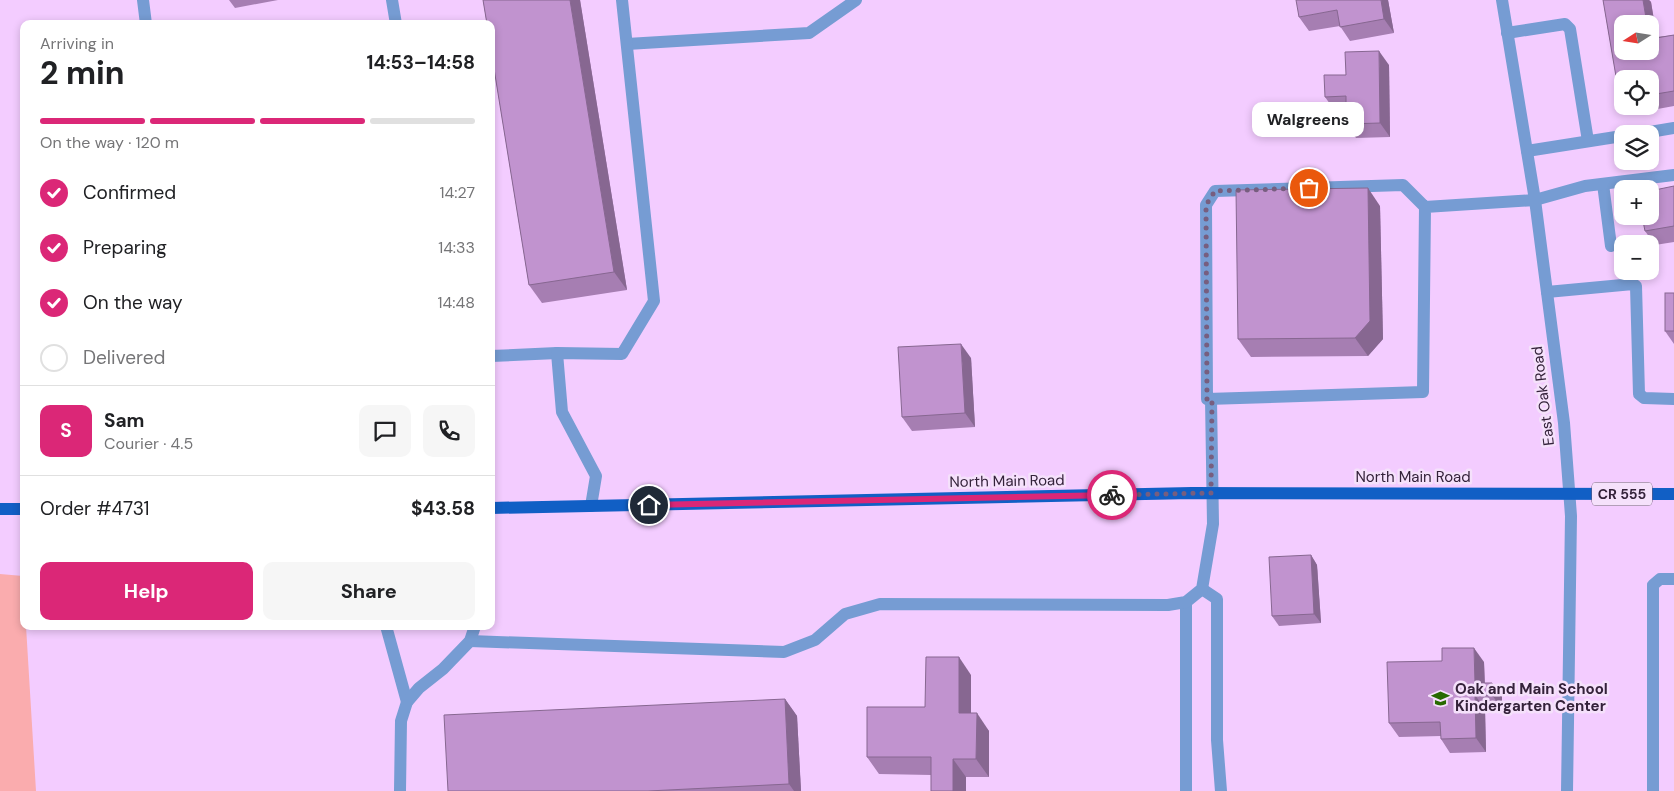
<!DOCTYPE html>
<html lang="en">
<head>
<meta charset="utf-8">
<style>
  :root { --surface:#fff; --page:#f6f6f6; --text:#202124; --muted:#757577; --line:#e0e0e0; --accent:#db2777 }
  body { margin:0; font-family:"DM Sans",sans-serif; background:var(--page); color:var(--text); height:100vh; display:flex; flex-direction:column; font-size:19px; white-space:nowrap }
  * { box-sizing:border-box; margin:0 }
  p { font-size:16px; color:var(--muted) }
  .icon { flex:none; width:28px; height:28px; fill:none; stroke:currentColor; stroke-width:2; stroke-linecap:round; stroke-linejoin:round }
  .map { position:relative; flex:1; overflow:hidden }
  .details { position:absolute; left:20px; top:20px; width:475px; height:610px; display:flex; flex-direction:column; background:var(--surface); border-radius:10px; box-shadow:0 2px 8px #0003 }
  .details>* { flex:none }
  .needle { width:32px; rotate:258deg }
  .fabs { position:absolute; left:1614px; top:15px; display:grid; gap:10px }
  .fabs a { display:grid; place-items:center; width:45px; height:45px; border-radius:10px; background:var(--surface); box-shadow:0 2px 8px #0003; font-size:25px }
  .pin { position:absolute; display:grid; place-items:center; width:42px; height:42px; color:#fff; margin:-21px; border:2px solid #fff; border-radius:50%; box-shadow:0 1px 5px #0007 }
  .courier { position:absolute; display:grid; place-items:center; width:50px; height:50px; margin:-25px; border:4px solid #db2777; border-radius:50%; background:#fff; color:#222; box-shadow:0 1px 6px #0007 }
  .bubble { position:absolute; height:35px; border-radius:10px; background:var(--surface); box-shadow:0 2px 8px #0003; font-size:16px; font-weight:700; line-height:35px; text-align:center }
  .headline em { font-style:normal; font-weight:700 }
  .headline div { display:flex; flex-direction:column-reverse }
  .headline { display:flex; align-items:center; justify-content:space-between; height:85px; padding:0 20px }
  h1 { font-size:32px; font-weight:700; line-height:38px }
  .bar { display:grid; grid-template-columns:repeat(4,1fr); gap:8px 5px; align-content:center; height:60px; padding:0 20px }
  .bar i { height:6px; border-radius:4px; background:var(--line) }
  .bar .on { background:var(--accent) }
  .bar p { grid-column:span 4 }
  .line { display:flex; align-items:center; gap:12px; padding:0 20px; border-top:1px solid var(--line) }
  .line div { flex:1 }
  .round { display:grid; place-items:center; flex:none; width:52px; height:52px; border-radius:10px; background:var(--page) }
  ol { padding:0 20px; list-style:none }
  li { display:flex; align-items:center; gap:15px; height:55px }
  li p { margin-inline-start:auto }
  li .icon { padding:5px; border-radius:50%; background:var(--accent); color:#fff; stroke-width:4 }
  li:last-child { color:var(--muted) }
  li i { width:28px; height:28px; border:2px solid var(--line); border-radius:50% }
  .button { display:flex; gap:10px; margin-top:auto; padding:10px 20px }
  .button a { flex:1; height:58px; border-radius:10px; background:var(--accent); color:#fff; font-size:20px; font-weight:700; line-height:58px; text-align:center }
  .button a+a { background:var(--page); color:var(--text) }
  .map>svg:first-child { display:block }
  .green { fill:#faacae }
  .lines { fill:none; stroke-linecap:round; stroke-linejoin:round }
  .service { stroke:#769cd3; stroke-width:12 }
  .tertiary { stroke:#769cd3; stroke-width:12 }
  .primary { stroke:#115fc5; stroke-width:12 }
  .wall { fill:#a67eb2 }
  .shaded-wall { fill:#876791 }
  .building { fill:#c193cf; stroke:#876791 }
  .done { stroke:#775e7f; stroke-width:5; stroke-dasharray:0 9 }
  .route { stroke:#db2777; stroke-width:6 }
  .labels { text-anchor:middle; stroke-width:5; stroke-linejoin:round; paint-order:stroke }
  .shield { fill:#f5e1fb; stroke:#6e5b74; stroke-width:1 }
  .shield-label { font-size:14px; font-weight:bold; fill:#34223a }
  .street-label { font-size:15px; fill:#34223a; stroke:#f5e1fb }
  .poi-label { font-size:15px; font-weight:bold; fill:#34223a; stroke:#f5e1fb; text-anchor:start }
</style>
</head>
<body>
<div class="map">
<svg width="1674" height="791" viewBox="0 0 1674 791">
  <rect width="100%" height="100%" fill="#f3ccff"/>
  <path class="green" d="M 0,574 L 23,576 L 24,626 L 26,626 L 36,791 L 0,791 Z"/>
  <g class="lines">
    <g class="service">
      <path d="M 143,0 L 146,24"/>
      <path d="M 392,0 L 396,24"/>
      <path d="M 1507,33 L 1565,24 L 1570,29 L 1588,141"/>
      <path d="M 627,44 L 809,33 L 856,0"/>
      <path d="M 1638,134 L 1674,128"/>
      <path d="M 1527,151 L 1622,136"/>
      <path d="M 1603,184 L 1611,246"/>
      <path d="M 1425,207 L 1423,392 L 1207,399 L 1206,205 L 1215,191 L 1403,185 L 1425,207 L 1535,200 L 1585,186 L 1674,175"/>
      <path d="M 1547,292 L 1633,284 L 1636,286 L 1639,394 L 1644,398 L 1674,399"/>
      <path d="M 491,356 L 557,353"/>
      <path d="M 591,506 L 596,476 L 562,412 L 557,353 L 622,354 L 654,301 L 622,0"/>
      <path d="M 1202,589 L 1217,599 L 1217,740 L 1221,791"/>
      <path d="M 1186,602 L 1186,791"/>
      <path d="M 386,626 L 407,702"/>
      <path d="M 470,641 L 784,652 L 815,640 L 845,614 L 880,604 L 1168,605 L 1186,602 L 1202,589 L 1213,524 L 1211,399"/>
      <path d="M 400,791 L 401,721 L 407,702 L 419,688 L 443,669 L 470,641 L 475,626"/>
      <path d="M 1653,791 L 1653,585 L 1660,579 L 1674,579"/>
    </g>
    <path class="tertiary" d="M 1502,0 L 1535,200 L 1564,423 L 1571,516 L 1567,791"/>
    <g class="primary">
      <path d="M 491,508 L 1192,493 L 1674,494"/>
      <path d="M 0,509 L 24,509"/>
    </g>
  </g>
  <g class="wall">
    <path d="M 229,0 L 278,0 L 235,8 Z"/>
    <path d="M 483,0 L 580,0 L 627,290 L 542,303 L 529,285 Z"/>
    <path d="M 1388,0 L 1394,33 L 1350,41 L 1340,26 L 1309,31 L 1299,17 Z"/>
    <path d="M 1603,0 L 1649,0 L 1651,2 L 1657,37 L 1674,35 L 1674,106 L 1630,114 L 1625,106 L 1650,106 L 1650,79 L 1622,79 L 1622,103 L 1620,100 Z"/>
    <path d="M 1389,65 L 1390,137 L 1356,138 L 1346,124 L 1346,111 L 1335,111 L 1325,97 L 1346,75 Z"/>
    <path d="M 1674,186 L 1674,242 L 1655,245 L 1645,231 Z"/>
    <path d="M 1380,206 L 1383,339 L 1368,356 L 1251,357 L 1238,339 Z"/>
    <path d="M 1674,293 L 1674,344 L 1665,331 Z"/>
    <path d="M 971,358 L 975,427 L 912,431 L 902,417 Z"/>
    <path d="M 1311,555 L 1317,565 L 1321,623 L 1279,626 L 1272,616 Z"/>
    <path d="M 1484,662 L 1485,683 L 1492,683 L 1502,697 L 1502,709 L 1485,709 L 1486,752 L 1450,753 L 1441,739 L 1441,736 L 1399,737 L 1389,723 Z"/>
    <path d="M 971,675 L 971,713 L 989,731 L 989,777 L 966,777 L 931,775 L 879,774 L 867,757 L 925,707 Z"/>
    <path d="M 785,699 L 797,716 L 801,791 L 448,791 Z"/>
  </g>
  <g class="shaded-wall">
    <path d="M 570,0 L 580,0 L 627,290 L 614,272 Z"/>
    <path d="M 1381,0 L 1388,0 L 1394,33 L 1384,19 Z"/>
    <path d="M 1643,0 L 1649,0 L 1651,2 L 1659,53 L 1650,40 L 1650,24 L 1647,24 Z"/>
    <path d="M 1379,51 L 1389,65 L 1390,137 L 1380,123 Z"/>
    <path d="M 1368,188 L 1380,206 L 1383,339 L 1368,356 L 1355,338 Z"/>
    <path d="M 961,344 L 971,358 L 975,427 L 965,413 Z"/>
    <path d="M 1311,555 L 1317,565 L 1321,623 L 1314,614 Z"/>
    <path d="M 1474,648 L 1484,662 L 1485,695 L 1475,683 Z"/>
    <path d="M 959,657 L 971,675 L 971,731 L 959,713 Z"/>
    <path d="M 1492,683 L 1502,697 L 1502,709 L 1492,695 Z"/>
    <path d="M 1475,695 L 1485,709 L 1486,752 L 1476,738 Z"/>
    <path d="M 785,699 L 797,716 L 801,791 L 794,791 L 789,784 Z"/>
    <path d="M 977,713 L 989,731 L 989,777 L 976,759 Z"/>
    <path d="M 953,759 L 966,777 L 966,791 L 953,791 Z"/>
  </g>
  <g class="building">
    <path d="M 483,0 L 570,0 L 614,272 L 529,285 L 491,50 L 491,24 L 487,24 Z"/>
    <path d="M 1296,0 L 1381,0 L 1384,19 L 1340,27 L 1337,10 L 1299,17 Z"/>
    <path d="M 1603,0 L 1643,0 L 1647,24 L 1622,24 L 1622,51 L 1650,51 L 1650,39 L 1674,35 L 1674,91 L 1650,95 L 1650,79 L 1622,79 L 1622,100 L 1620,100 Z"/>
    <path d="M 1379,51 L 1380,123 L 1346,124 L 1346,96 L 1325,97 L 1324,75 L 1346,75 L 1345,52 Z"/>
    <path d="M 1674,186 L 1674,226 L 1645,231 L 1642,216 L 1650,216 L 1650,191 Z"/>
    <path d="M 1368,188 L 1370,321 L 1355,338 L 1238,339 L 1236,190 Z"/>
    <rect x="1665" y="293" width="9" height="38"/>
    <path d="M 961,344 L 965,413 L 902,417 L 898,347 Z"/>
    <path d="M 1311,555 L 1314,614 L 1272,616 L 1269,557 Z"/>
    <path d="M 1442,648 L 1474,648 L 1475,683 L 1492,683 L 1492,695 L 1475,695 L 1476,738 L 1441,739 L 1440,722 L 1389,723 L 1387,662 L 1442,661 Z"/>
    <path d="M 926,657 L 959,657 L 959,713 L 977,713 L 976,759 L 953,759 L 953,791 L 931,791 L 931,757 L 867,757 L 867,707 L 925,707 Z"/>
    <path d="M 785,699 L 789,784 L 648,791 L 448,791 L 444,715 Z"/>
  </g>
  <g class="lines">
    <path class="done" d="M 1112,495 L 1211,493 L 1212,400 L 1207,400 L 1206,205 L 1215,191 L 1309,188"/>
    <path class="route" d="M 649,505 L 1112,495"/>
  </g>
  <defs>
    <symbol id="school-bare" viewBox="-9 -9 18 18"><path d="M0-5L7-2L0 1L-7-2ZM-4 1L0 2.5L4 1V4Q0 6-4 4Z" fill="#276a00" stroke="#f5e1fb" stroke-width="2.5" paint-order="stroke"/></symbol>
  </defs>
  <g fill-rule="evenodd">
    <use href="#school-bare" x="1428" y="686" width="25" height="25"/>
  </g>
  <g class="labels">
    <rect class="shield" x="1592" y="482.5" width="60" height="23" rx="4"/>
    <g class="shield-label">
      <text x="1622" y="499">CR 555</text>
    </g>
    <g class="street-label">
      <text transform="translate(1543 396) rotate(-97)" y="5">East Oak Road</text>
      <text x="1413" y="482">North Main Road</text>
      <text transform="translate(1007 481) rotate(-1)" y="5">North Main Road</text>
    </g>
    <g class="poi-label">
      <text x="1455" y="694">Oak and Main School<tspan x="1455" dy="17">Kindergarten Center</tspan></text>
    </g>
  </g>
</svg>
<div class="fabs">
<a><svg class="needle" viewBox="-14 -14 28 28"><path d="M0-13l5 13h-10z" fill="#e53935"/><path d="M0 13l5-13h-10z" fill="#757577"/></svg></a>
<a><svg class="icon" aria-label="locate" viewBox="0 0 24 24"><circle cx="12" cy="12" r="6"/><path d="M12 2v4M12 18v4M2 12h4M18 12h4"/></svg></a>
<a><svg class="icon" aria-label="layers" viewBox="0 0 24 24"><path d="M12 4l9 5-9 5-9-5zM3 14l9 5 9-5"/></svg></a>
<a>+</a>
<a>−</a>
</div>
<div class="pin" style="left:1309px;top:188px;background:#ea580c"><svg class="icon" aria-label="bag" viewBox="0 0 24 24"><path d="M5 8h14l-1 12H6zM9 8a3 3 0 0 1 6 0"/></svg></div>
<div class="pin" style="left:649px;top:505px;background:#1f2937"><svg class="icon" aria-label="home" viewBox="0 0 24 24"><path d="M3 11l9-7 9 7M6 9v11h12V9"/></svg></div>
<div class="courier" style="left:1112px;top:495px"><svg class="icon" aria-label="bike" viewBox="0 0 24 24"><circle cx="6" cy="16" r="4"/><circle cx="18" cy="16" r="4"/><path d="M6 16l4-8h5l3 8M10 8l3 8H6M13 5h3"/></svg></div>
<div class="bubble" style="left:1252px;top:102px;width:112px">Walgreens</div>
<section class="details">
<div class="headline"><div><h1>2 min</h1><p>Arriving in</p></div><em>14:53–14:58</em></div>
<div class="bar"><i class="on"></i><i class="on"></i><i class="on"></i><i></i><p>On the way · 120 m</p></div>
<ol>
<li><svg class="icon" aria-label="check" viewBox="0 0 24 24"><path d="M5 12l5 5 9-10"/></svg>Confirmed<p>14:27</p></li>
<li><svg class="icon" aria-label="check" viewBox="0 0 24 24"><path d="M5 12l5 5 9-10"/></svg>Preparing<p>14:33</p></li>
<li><svg class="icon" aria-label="check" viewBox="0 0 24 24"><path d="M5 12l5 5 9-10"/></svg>On the way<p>14:48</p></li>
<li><i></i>Delivered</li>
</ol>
<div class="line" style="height:90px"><b class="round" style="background:var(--accent);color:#fff">S</b><div><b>Sam</b><p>Courier · 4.5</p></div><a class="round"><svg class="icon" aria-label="chat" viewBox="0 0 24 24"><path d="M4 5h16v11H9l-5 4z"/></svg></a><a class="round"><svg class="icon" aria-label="phone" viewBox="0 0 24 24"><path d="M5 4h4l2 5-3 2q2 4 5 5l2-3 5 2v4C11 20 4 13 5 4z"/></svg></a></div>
<div class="line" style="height:65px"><div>Order #4731</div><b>$43.58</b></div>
<div class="button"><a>Help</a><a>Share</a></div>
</section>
</div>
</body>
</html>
